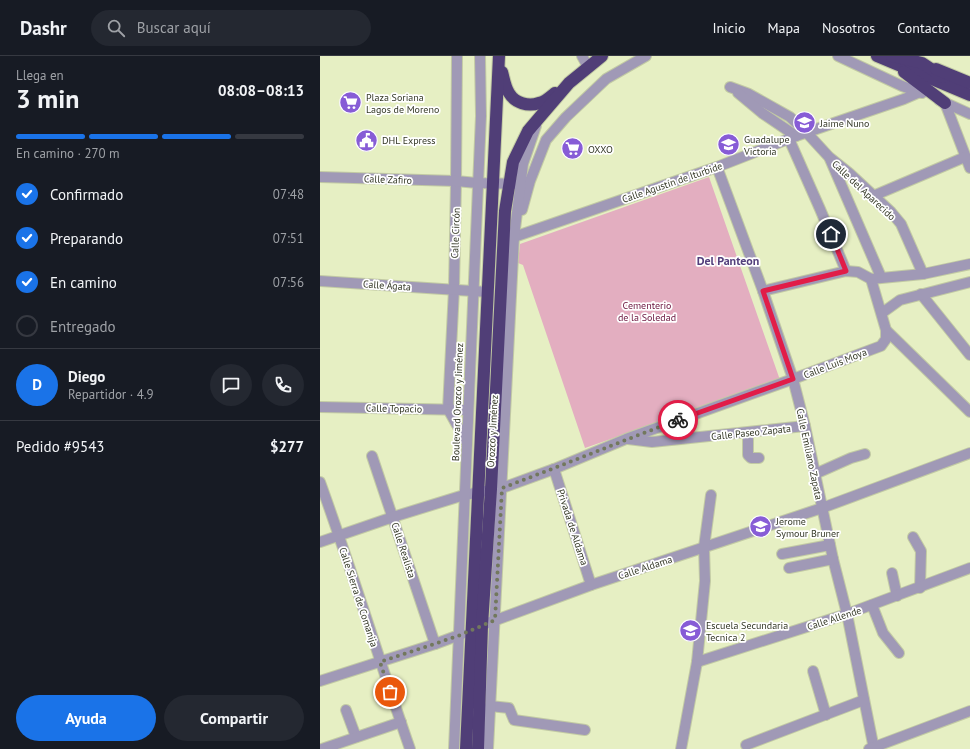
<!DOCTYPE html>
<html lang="es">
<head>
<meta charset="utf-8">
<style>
  :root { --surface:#171b24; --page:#242831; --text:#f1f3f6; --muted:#9ea1a6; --line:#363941; --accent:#1a73e8 }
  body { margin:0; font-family:"PT Sans",sans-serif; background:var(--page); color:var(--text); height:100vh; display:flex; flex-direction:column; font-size:15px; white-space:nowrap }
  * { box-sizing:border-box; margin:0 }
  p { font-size:13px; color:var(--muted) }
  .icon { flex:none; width:22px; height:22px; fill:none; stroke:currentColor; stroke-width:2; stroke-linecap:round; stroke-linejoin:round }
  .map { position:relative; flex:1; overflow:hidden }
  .panel { display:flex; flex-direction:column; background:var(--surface); width:320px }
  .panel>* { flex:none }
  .pin { position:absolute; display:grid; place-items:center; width:34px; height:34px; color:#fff; margin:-17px; border:2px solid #fff; border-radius:50%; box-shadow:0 1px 4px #0007 }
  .courier { position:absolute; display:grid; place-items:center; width:40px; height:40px; margin:-20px; border:3px solid #e11d48; border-radius:50%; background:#fff; color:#222; box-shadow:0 1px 5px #0007 }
  .summary em { font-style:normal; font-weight:700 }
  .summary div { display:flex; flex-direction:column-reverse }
  .summary { display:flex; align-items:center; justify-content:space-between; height:68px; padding:0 16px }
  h1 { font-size:26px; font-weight:700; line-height:30px }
  .bar { display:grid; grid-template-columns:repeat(4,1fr); gap:6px 4px; align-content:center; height:48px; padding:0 16px }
  .bar i { height:5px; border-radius:3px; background:var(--line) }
  .bar .active { background:var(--accent) }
  .bar p { grid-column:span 4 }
  .line { display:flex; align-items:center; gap:10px; padding:0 16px; border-top:1px solid var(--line) }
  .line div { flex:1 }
  .round { display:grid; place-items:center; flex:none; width:42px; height:42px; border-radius:21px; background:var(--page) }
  ol { padding:0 16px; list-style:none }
  li { display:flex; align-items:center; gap:12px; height:44px }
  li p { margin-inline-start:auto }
  li .icon { padding:4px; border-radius:50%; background:var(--accent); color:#fff; stroke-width:4 }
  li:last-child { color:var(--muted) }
  li i { width:22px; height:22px; border:2px solid var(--line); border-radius:50% }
  .action { display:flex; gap:8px; margin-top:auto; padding:8px 16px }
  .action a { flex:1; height:46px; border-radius:24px; background:var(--accent); color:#fff; font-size:16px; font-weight:700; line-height:46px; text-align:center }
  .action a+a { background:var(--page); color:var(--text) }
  header { display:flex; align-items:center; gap:24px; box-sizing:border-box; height:56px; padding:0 20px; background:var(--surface); border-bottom:1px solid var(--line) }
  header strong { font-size:19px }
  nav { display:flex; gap:22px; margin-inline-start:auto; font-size:14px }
  .search { width:280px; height:36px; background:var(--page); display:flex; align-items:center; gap:10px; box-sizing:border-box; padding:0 14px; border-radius:22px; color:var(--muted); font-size:15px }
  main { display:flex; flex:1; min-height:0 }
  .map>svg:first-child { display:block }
  .green { fill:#e3aec0 }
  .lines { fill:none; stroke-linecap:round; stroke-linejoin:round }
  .minor-casing { stroke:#c2caa4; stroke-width:12 }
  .highway-casing { stroke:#c2caa4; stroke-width:14 }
  .minor { stroke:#a099b6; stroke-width:10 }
  .highway { stroke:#503e77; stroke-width:12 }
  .done { stroke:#72785d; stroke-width:4; stroke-dasharray:0 7.2 }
  .route { stroke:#e11d48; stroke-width:5 }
  .labels { text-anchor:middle; stroke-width:3.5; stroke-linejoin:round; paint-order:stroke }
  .poi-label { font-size:10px; fill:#343826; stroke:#fff; text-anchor:start }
  .street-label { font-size:10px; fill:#343826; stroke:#fff }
  .park-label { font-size:10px; fill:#6a133d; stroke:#fff }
  .quarter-label { font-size:12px; font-weight:bold; fill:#533f7c; stroke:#fff }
</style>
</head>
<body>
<header>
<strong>Dashr</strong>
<div class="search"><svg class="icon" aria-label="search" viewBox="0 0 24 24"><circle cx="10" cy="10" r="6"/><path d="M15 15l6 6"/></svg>Buscar aquí</div>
<nav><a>Inicio</a><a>Mapa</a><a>Nosotros</a><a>Contacto</a></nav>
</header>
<main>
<section class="panel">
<div class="summary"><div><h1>3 min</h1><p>Llega en</p></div><em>08:08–08:13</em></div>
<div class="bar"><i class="active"></i><i class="active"></i><i class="active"></i><i></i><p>En camino · 270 m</p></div>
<ol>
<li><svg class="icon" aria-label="check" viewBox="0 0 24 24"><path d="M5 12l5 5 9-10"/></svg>Confirmado<p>07:48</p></li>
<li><svg class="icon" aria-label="check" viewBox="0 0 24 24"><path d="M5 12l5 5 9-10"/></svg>Preparando<p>07:51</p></li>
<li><svg class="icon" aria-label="check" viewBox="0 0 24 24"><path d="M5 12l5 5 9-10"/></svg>En camino<p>07:56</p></li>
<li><i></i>Entregado</li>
</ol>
<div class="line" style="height:72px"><b class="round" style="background:var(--accent);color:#fff">D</b><div><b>Diego</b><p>Repartidor · 4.9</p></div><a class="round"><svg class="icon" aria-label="chat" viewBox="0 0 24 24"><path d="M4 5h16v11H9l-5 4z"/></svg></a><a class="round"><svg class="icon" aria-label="phone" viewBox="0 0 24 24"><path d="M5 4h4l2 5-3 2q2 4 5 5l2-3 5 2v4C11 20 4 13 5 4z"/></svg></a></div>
<div class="line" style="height:52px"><div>Pedido #9543</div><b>$277</b></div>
<div class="action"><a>Ayuda</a><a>Compartir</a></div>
</section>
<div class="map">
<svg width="650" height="693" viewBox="0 0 650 693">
  <rect width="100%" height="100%" fill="#e6efc3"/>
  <path class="green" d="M 389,121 L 460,324 L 265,392 L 203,209 L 198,207 L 200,188 Z"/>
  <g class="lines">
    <defs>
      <g id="minor">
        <path d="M 137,0 L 136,125 L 134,233 L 128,353 L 147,387"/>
        <path d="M 262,0 L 268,11"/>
        <path d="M 518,0 L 582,30 L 602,37"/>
        <path d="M 410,31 L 429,38 L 470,61 L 487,77 L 509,101 L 529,117 L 571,156 L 581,168 L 603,218"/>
        <path d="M 418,37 L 442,57 L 476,80"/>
        <path d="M 619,44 L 650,58"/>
        <path d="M 625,47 L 650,112"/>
        <path d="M 469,83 L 500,153 L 526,215"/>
        <path d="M 510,103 L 561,221"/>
        <path d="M 397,111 L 443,235 L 473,323 L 485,370 L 513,503 L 527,558 L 554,693"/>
        <path d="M 0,121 L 136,125 L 157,127 L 196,128"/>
        <path d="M 553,140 L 645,101"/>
        <path d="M 202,154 L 210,125 L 226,84 L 246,61 L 286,23 L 326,0"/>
        <path d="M 194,181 L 397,111 L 476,80 L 584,43 L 600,36"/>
        <path d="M 551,223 L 566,274 L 650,356"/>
        <path d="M 0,225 L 168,236"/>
        <path d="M 443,235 L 526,215 L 538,216 L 551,223 L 603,218 L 650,208"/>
        <path d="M 601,238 L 650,299"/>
        <path d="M 562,257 L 580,244 L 650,226"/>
        <path d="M 0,351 L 148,354"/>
        <path d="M 428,377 L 428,399 L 431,402 L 439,402"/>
        <path d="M 308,383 L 332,386 L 485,370"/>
        <path d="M 52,400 L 115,588"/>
        <path d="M 234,413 L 271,529"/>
        <path d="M 495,418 L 531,402 L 545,398"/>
        <path d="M 0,426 C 32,514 59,604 90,693"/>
        <path d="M 593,481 L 601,495 L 600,532"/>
        <path d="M 0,486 L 73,461 L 144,439 L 182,432 L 234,413 L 306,383 L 473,323 L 561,290 L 566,283 L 566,274"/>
        <path d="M 462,498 L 510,489"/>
        <path d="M 469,512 L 513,503"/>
        <path d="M 572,517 L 577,540"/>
        <path d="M 552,549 L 563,577 L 579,597"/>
        <path d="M 157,571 L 271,529 L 502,452 L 650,397"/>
        <path d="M 377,606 L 527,558 L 650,512"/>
        <path d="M 493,615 L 506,659"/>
        <path d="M 0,625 L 115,588 L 142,578"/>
        <path d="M 170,650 L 189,652 L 194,664 L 265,674"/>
        <path d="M 26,654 L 36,681"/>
        <path d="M 426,689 L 544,644"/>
        <path d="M 2,693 L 81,666"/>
        <path d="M 134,693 L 161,60 L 160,0"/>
        <path d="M 168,693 L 194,181 L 203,108 L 216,70"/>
        <path d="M 361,693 L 377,606 L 385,525 L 384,491 L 391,439"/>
        <path d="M 549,693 L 650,655"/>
      </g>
      <g id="highway">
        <path d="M 557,0 L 650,39"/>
        <path d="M 572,0 L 602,7 L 623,21"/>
        <path d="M 616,13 L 650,27"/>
        <path d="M 182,16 C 184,23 185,31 189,37 C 195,47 208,51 219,47 C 225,46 230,41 235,37"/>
        <path d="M 584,16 L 625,47"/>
        <path d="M 146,693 L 179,0"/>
        <path d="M 158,693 L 162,569 L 171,433 L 185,155 L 193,106 L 208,75 L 219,62 L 249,27 L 282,0"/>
      </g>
    </defs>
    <use href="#minor" class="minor-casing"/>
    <use href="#highway" class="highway-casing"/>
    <use href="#minor" class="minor"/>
    <use href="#highway" class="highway"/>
  </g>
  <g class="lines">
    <path class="done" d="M 70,636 L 60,606 L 138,580 L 175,564 L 182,432 C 241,410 299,386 358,364"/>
    <path class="route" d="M 358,364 L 473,323 L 443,235 L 526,215 L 511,178"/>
  </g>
  <defs>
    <symbol id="supermarket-disc" viewBox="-11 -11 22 22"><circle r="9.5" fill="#875cd6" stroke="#fff"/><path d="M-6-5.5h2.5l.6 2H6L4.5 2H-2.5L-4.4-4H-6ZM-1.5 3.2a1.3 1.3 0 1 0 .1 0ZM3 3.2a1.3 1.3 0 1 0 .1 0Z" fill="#fff"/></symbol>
    <symbol id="school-disc" viewBox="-11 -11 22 22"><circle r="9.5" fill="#875cd6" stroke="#fff"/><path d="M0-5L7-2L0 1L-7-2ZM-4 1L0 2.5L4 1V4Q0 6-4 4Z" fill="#fff"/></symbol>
    <symbol id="civic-disc" viewBox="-11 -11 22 22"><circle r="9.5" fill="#875cd6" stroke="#fff"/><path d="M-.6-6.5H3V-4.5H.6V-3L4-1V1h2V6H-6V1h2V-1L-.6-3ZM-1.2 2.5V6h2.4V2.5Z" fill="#fff"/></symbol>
  </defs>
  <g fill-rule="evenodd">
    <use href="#supermarket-disc" x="18" y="34" width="25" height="25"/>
    <use href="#school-disc" x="472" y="54" width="25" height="25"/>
    <use href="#civic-disc" x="34" y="72" width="25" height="25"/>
    <use href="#school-disc" x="396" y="76" width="25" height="25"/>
    <use href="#supermarket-disc" x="240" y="80" width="25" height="25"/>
    <use href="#school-disc" x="428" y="458" width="25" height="25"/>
    <use href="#school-disc" x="358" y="562" width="25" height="25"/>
  </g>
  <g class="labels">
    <g class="poi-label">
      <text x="46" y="45">Plaza Soriana<tspan x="46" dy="12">Lagos de Moreno</tspan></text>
      <text x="500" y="71">Jaime Nuno</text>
      <text x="424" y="87">Guadalupe<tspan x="424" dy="12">Victoria</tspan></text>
      <text x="62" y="88">DHL Express</text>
      <text x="268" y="97">OXXO</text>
      <text x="456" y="469">Jerome<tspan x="456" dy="12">Symour Bruner</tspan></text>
      <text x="386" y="573">Escuela Secundaria<tspan x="386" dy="12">Tecnica 2</tspan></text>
    </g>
    <g class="street-label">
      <text transform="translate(68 123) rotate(2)" y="4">Calle Zafiro</text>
      <text transform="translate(352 126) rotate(-19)" y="4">Calle Agustín de Iturbide</text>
      <text transform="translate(544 134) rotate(43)" y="4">Calle del Aparecido</text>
      <text transform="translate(135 177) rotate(-88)" y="4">Calle Circón</text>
      <text transform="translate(67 229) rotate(4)" y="4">Calle Ágata</text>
      <text transform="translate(515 307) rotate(-21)" y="4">Calle Luis Moya</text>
      <text transform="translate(137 346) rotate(-88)" y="4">Boulevard Orozco y Jiménez</text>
      <text transform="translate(74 352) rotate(1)" y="4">Calle Topacio</text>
      <text transform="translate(172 375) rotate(-87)" y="4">Orozco y Jiménez</text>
      <text transform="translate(431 376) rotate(-6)" y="4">Calle Paseo Zapata</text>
      <text transform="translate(490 398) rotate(78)" y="4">Calle Emiliano Zapata</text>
      <text transform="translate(253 471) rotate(72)" y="4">Privada de Aldama</text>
      <text transform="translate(84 494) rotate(72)" y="4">Calle Realista</text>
      <text transform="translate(325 511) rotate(-18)" y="4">Calle Aldama</text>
      <text transform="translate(39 541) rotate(72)" y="4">Calle Sierra de Comanija</text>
      <text transform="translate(514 562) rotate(-18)" y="4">Calle Allende</text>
    </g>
    <g class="park-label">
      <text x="327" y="253">Cementerio<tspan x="327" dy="12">de la Soledad</tspan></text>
    </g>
    <g class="quarter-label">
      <text x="408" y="209">Del Panteon</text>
    </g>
  </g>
</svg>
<div class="pin" style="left:70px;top:636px;background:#ea580c"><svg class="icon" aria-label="bag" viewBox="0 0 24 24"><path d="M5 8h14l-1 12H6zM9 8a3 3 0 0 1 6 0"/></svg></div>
<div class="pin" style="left:511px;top:178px;background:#1f2937"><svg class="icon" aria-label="home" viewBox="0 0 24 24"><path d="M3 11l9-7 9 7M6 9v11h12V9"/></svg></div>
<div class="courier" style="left:358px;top:364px"><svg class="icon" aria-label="bike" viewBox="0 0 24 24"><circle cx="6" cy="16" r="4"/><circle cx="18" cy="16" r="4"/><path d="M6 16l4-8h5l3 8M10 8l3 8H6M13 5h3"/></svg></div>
</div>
</main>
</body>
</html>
